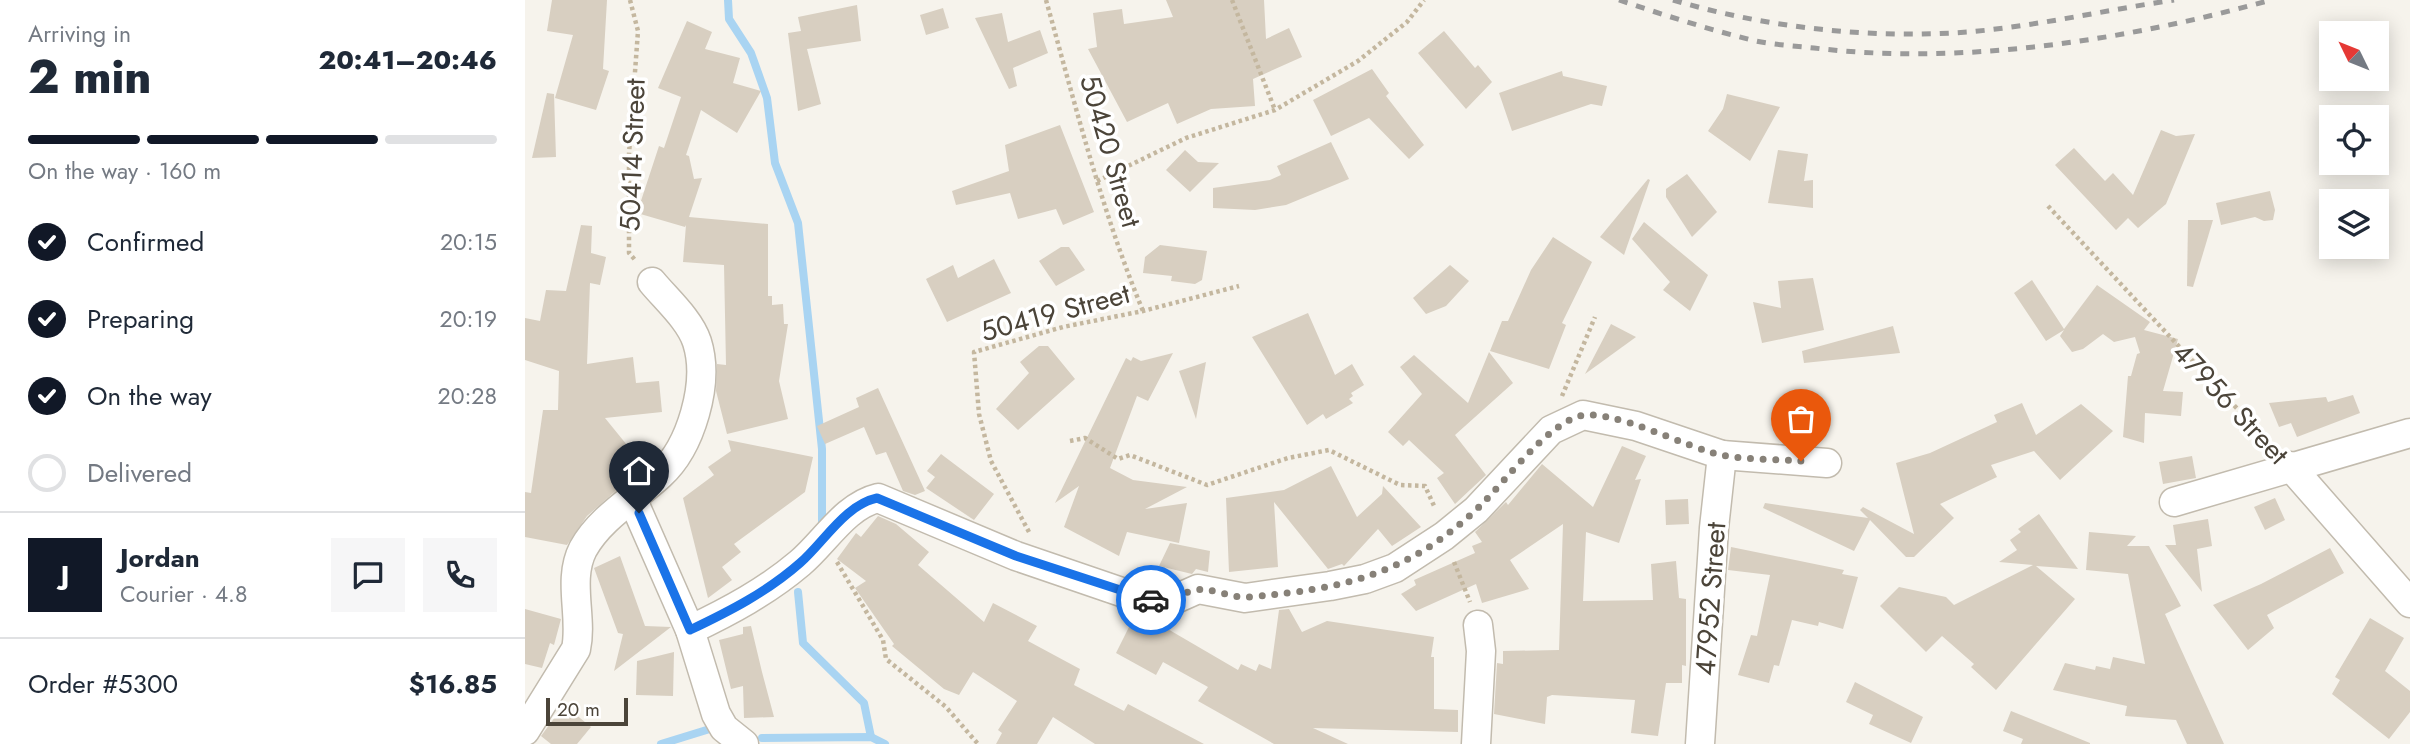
<!DOCTYPE html>
<html lang="en">
<head>
<meta charset="utf-8">
<style>
  :root { --surface:#fff; --page:#f6f6f7; --text:#1f2937; --muted:#747a83; --line:#e0e1e3; --accent:#111827 }
  body { margin:0; font-family:Jost,sans-serif; background:var(--page); color:var(--text); height:100vh; display:flex; flex-direction:column; font-size:26px; white-space:nowrap }
  * { box-sizing:border-box; margin:0 }
  p { font-size:23px; color:var(--muted) }
  .icon { flex:none; width:38px; height:38px; fill:none; stroke:currentColor; stroke-width:2; stroke-linecap:round; stroke-linejoin:round }
  .map { position:relative; flex:1; overflow:hidden }
  .side { display:flex; flex-direction:column; background:var(--surface); width:525px }
  .side>* { flex:none }
  .needle { width:46px; rotate:313deg }
  .buttons { position:absolute; left:1794px; top:21px; display:grid; gap:14px }
  .buttons a { display:grid; place-items:center; width:70px; height:70px; border-radius:0px; background:var(--surface); box-shadow:0 4px 18px #0003; font-size:35px }
  .scale { position:absolute; left:21px; bottom:18px; width:82px; box-sizing:border-box; padding-left:7px; border:4px solid #4b4439; border-top:0; font-size:19px; line-height:24px; white-space:nowrap; color:#4b4439; -webkit-text-stroke:5px #fff; paint-order:stroke }
  .pin { position:absolute; display:grid; place-items:center; width:60px; height:60px; color:#fff; margin:-72px -30px; border-radius:50% 50% 50% 0; rotate:-45deg; box-shadow:0 0 7px #0007 }
  .pin .icon { rotate:45deg }
  .courier { position:absolute; display:grid; place-items:center; width:70px; height:70px; margin:-35px; border:5px solid #1a73e8; border-radius:50%; background:#fff; color:#222; box-shadow:0 2px 9px #0007 }
  .headline em { font-style:normal; font-weight:800 }
  .headline div { display:flex; flex-direction:column-reverse }
  .headline { display:flex; align-items:center; justify-content:space-between; height:119px; padding:0 28px }
  h1 { font-size:46px; font-weight:800; line-height:52px }
  .bar { display:grid; grid-template-columns:repeat(4,1fr); gap:10px 7px; align-content:center; height:84px; padding:0 28px }
  .bar i { height:9px; border-radius:5px; background:var(--line) }
  .bar .active { background:var(--accent) }
  .bar p { grid-column:span 4 }
  .line { display:flex; align-items:center; gap:18px; padding:0 28px; border-top:2px solid var(--line) }
  .line div { flex:1 }
  .round { display:grid; place-items:center; flex:none; width:74px; height:74px; border-radius:0px; background:var(--page) }
  ol { padding:0 28px; list-style:none }
  li { display:flex; align-items:center; gap:21px; height:77px }
  li p { margin-inline-start:auto }
  li .icon { padding:7px; border-radius:50%; background:var(--accent); color:#fff; stroke-width:4 }
  li:last-child { color:var(--muted) }
  li i { width:38px; height:38px; border:4px solid var(--line); border-radius:50% }
  main { display:flex; flex:1; min-height:0 }
  .map>svg:first-child { display:block }
  .lines { fill:none; stroke-linecap:round; stroke-linejoin:round }
  .stream { stroke:#a9d4f2; stroke-width:8 }
  .building { fill:#d8cfc1 }
  .street-casing { stroke:#c2bbae; stroke-width:31 }
  .path { stroke:#c4b79f; stroke-width:4.5; stroke-dasharray:3.5 3.5; stroke-linecap:butt }
  .street { stroke:#fff; stroke-width:28 }
  .rail { stroke:#9a9a9a; stroke-width:5; stroke-dasharray:9 9; stroke-linecap:butt }
  .done { stroke:#878178; stroke-width:7; stroke-dasharray:0 12.6 }
  .route { stroke:#1a73e8; stroke-width:9 }
  .labels { text-anchor:middle; stroke-width:7; stroke-linejoin:round; paint-order:stroke }
  .street-label { font-size:28px; fill:#4b4439; stroke:#fff }
</style>
</head>
<body>
<main>
<section class="side">
<div class="headline"><div><h1>2 min</h1><p>Arriving in</p></div><em>20:41–20:46</em></div>
<div class="bar"><i class="active"></i><i class="active"></i><i class="active"></i><i></i><p>On the way · 160 m</p></div>
<ol>
<li><svg class="icon" aria-label="check" viewBox="0 0 24 24"><path d="M5 12l5 5 9-10"/></svg>Confirmed<p>20:15</p></li>
<li><svg class="icon" aria-label="check" viewBox="0 0 24 24"><path d="M5 12l5 5 9-10"/></svg>Preparing<p>20:19</p></li>
<li><svg class="icon" aria-label="check" viewBox="0 0 24 24"><path d="M5 12l5 5 9-10"/></svg>On the way<p>20:28</p></li>
<li><i></i>Delivered</li>
</ol>
<div class="line" style="height:126px"><b class="round" style="background:var(--accent);color:#fff">J</b><div><b>Jordan</b><p>Courier · 4.8</p></div><a class="round"><svg class="icon" aria-label="chat" viewBox="0 0 24 24"><path d="M4 5h16v11H9l-5 4z"/></svg></a><a class="round"><svg class="icon" aria-label="phone" viewBox="0 0 24 24"><path d="M5 4h4l2 5-3 2q2 4 5 5l2-3 5 2v4C11 20 4 13 5 4z"/></svg></a></div>
<div class="line" style="height:91px"><div>Order #5300</div><b>$16.85</b></div>
</section>
<div class="map">
<svg width="1885" height="744" viewBox="0 0 1885 744">
  <rect width="100%" height="100%" fill="#f6f3ec"/>
  <g class="lines">
    <g class="stream">
      <path d="M 203,0 L 204,19 L 226,53 L 242,98 L 250,163 L 273,223 L 297,449 L 297,528"/>
      <path d="M 273,592 L 278,643 L 339,703 L 346,737"/>
      <path d="M 237,738 L 346,737 L 360,744"/>
      <path d="M 136,744 L 188,728"/>
    </g>
  </g>
  <g class="building">
    <path d="M 27,0 L 82,0 L 78,69 L 84,71 L 71,110 L 30,98 L 48,35 L 22,31 Z"/>
    <path d="M 641,0 L 739,0 L 741,39 L 764,28 L 777,57 L 728,79 L 730,106 L 686,109 L 652,124 L 643,103 L 602,122 L 563,49 L 572,47 L 568,13 L 597,9 L 599,24 L 648,17 Z"/>
    <path d="M 332,5 L 336,41 L 282,49 L 296,104 L 273,111 L 263,33 L 276,31 L 273,17 Z"/>
    <path d="M 418,8 L 424,28 L 401,35 L 395,15 Z"/>
    <path d="M 477,13 L 483,42 L 515,30 L 523,53 L 488,68 L 492,86 L 484,89 L 450,18 Z"/>
    <path d="M 162,21 L 187,32 L 180,49 L 215,58 L 208,83 L 236,91 L 212,133 L 176,110 L 161,155 L 164,156 L 169,179 L 177,178 L 164,217 L 243,224 L 243,296 L 247,296 L 247,305 L 258,304 L 259,324 L 263,324 L 254,381 L 263,419 L 202,434 L 191,391 L 192,364 L 201,365 L 199,265 L 158,262 L 161,225 L 160,227 L 112,213 L 134,146 L 139,148 L 156,97 L 133,88 Z"/>
    <path d="M 919,31 L 950,68 L 953,65 L 967,82 L 941,109 L 893,53 Z"/>
    <path d="M 847,69 L 864,93 L 861,96 L 899,145 L 884,159 L 844,118 L 806,136 L 788,100 Z"/>
    <path d="M 1037,71 L 1038,76 L 1082,86 L 1077,106 L 1066,104 L 987,131 L 974,93 Z"/>
    <path d="M 22,93 L 29,94 L 31,157 L 7,158 Z"/>
    <path d="M 1202,94 L 1255,107 L 1225,161 L 1183,131 L 1198,109 Z"/>
    <path d="M 535,125 L 569,212 L 538,225 L 531,209 L 493,219 L 485,193 L 431,205 L 427,191 L 484,171 L 480,145 Z"/>
    <path d="M 1636,130 L 1651,136 L 1670,134 L 1641,204 L 1613,228 L 1603,218 L 1591,230 L 1530,165 L 1549,148 L 1580,181 L 1588,173 L 1608,195 Z"/>
    <path d="M 806,142 L 824,179 L 761,205 L 730,210 L 688,208 L 688,188 L 745,180 L 756,175 L 752,166 Z"/>
    <path d="M 660,150 L 673,162 L 694,163 L 665,192 L 641,170 Z"/>
    <path d="M 1253,150 L 1283,154 L 1279,181 L 1288,180 L 1288,208 L 1243,203 Z"/>
    <path d="M 1162,174 L 1192,212 L 1167,237 L 1141,197 L 1141,189 Z"/>
    <path d="M 1123,179 L 1125,180 L 1099,255 L 1075,237 Z"/>
    <path d="M 1745,191 L 1750,210 L 1748,220 L 1739,221 L 1730,217 L 1696,225 L 1691,203 Z"/>
    <path d="M 1663,220 L 1688,220 L 1668,287 L 1662,286 Z"/>
    <path d="M 1119,222 L 1183,275 L 1165,311 L 1138,290 L 1145,282 L 1107,239 Z"/>
    <path d="M 56,225 L 67,226 L 66,253 L 81,257 L 75,285 L 65,283 L 62,364 L 108,357 L 111,383 L 134,381 L 137,412 L 80,418 L 119,466 L 62,516 L 42,545 L 0,537 L 0,492 L 6,493 L 18,410 L 33,410 L 34,371 L 0,360 L 0,318 L 15,321 L 21,290 L 41,291 Z"/>
    <path d="M 1028,237 L 1067,262 L 1037,323 L 1041,325 L 1024,369 L 965,351 L 977,321 L 983,321 L 1006,270 Z"/>
    <path d="M 635,245 L 682,251 L 677,280 L 670,284 L 646,281 L 647,276 L 618,273 L 620,257 Z"/>
    <path d="M 536,247 L 544,247 L 560,270 L 531,286 L 514,261 Z"/>
    <path d="M 469,259 L 486,293 L 422,322 L 401,279 L 428,265 L 433,278 Z"/>
    <path d="M 925,265 L 944,281 L 921,306 L 901,314 L 888,298 Z"/>
    <path d="M 1288,278 L 1299,330 L 1237,343 L 1228,302 L 1256,308 L 1253,281 Z"/>
    <path d="M 1507,280 L 1539,329 L 1572,285 L 1625,322 L 1619,330 L 1653,339 L 1638,391 L 1658,392 L 1656,416 L 1620,413 L 1619,443 L 1598,437 L 1603,376 L 1606,376 L 1612,354 L 1615,353 L 1610,337 L 1589,342 L 1578,334 L 1558,349 L 1547,352 L 1535,336 L 1539,330 L 1521,341 L 1489,293 Z"/>
    <path d="M 783,313 L 810,375 L 827,364 L 839,385 L 826,393 L 828,396 L 824,399 L 828,403 L 801,419 L 798,414 L 782,425 L 727,337 Z"/>
    <path d="M 1086,324 L 1111,337 L 1060,374 Z"/>
    <path d="M 1368,326 L 1375,353 L 1279,363 L 1277,351 Z"/>
    <path d="M 514,346 L 523,346 L 550,379 L 493,430 L 471,409 L 504,373 L 495,362 Z"/>
    <path d="M 964,352 L 988,383 L 930,435 L 961,475 L 930,504 L 912,478 L 919,473 L 884,440 L 878,446 L 863,432 L 897,394 L 875,367 L 889,355 L 943,403 Z"/>
    <path d="M 648,353 L 623,401 L 612,396 L 585,468 L 608,480 L 662,487 L 620,509 L 662,503 L 654,543 L 602,532 L 594,556 L 539,527 L 554,486 L 530,503 L 601,358 L 606,361 L 608,357 L 616,361 Z"/>
    <path d="M 681,362 L 671,419 L 654,371 Z"/>
    <path d="M 353,388 L 400,491 L 390,495 L 378,491 L 361,452 L 351,455 L 339,427 L 300,444 L 292,426 L 334,407 L 331,398 Z"/>
    <path d="M 1828,395 L 1835,413 L 1772,437 L 1766,423 L 1754,427 L 1744,403 L 1801,397 L 1803,402 Z"/>
    <path d="M 1497,403 L 1511,435 L 1556,404 L 1588,431 L 1535,480 L 1509,451 L 1466,465 L 1472,477 L 1415,504 L 1429,518 L 1389,557 L 1381,557 L 1345,520 L 1329,551 L 1238,508 L 1240,503 L 1343,518 L 1335,510 L 1338,507 L 1389,534 L 1371,463 L 1405,453 L 1472,422 L 1469,415 Z"/>
    <path d="M 203,440 L 288,457 L 280,492 L 209,544 L 216,552 L 197,567 L 207,580 L 183,598 L 158,498 L 189,475 L 183,467 L 206,451 Z"/>
    <path d="M 1097,446 L 1121,456 L 1110,480 L 1116,479 L 1094,543 L 1061,532 L 1058,601 L 1128,600 L 1126,564 L 1151,561 L 1154,598 L 1161,599 L 1161,666 L 1157,665 L 1157,683 L 1141,683 L 1133,736 L 1106,733 L 1110,700 L 1027,695 L 1022,697 L 1020,724 L 969,714 L 972,663 L 978,664 L 978,651 L 1034,650 L 1038,524 L 985,560 L 1004,589 L 957,603 L 951,584 L 891,611 L 876,594 L 891,585 L 889,580 L 950,553 L 947,546 L 957,542 L 950,532 L 981,502 L 983,505 L 1017,464 L 1068,507 Z"/>
    <path d="M 416,454 L 469,494 L 449,520 L 401,488 L 410,477 L 402,471 Z"/>
    <path d="M 1667,456 L 1671,478 L 1638,484 L 1634,462 Z"/>
    <path d="M 806,466 L 832,517 L 857,494 L 858,486 L 896,527 L 867,546 L 853,529 L 819,566 L 817,564 L 803,569 L 749,502 L 753,567 L 704,572 L 701,498 L 759,490 Z"/>
    <path d="M 1750,498 L 1760,520 L 1740,530 L 1729,507 Z"/>
    <path d="M 1163,499 L 1164,524 L 1141,525 L 1140,500 Z"/>
    <path d="M 1514,514 L 1553,569 L 1511,566 L 1550,599 L 1471,690 L 1446,667 L 1449,664 L 1417,636 L 1401,652 L 1355,606 L 1374,587 L 1421,597 L 1429,605 L 1508,565 L 1474,562 L 1492,550 L 1485,540 L 1496,532 L 1493,529 Z"/>
    <path d="M 353,516 L 371,524 L 404,552 L 393,565 L 459,622 L 468,603 L 512,626 L 503,641 L 555,669 L 549,685 L 599,711 L 603,704 L 679,744 L 570,744 L 528,717 L 512,744 L 471,744 L 477,733 L 473,730 L 492,701 L 448,672 L 434,695 L 419,689 L 367,646 L 369,644 L 330,588 L 341,581 L 312,559 L 331,533 L 336,537 Z"/>
    <path d="M 1683,519 L 1687,546 L 1672,549 L 1677,592 L 1640,545 L 1651,545 L 1648,525 Z"/>
    <path d="M 1564,532 L 1611,536 L 1602,546 L 1624,546 L 1656,606 L 1640,614 L 1699,744 L 1662,744 L 1651,720 L 1600,716 L 1602,706 L 1528,690 L 1540,663 L 1570,670 L 1571,666 L 1585,669 L 1588,657 L 1620,664 L 1603,574 L 1561,570 Z"/>
    <path d="M 645,543 L 685,551 L 683,572 L 671,569 L 667,574 L 634,566 Z"/>
    <path d="M 1206,547 L 1319,570 L 1317,574 L 1333,577 L 1318,629 L 1294,622 L 1293,626 L 1267,620 L 1254,666 L 1249,665 L 1244,683 L 1213,675 L 1226,635 L 1232,636 L 1245,575 L 1203,570 Z"/>
    <path d="M 1805,548 L 1819,573 L 1742,615 L 1749,628 L 1723,650 L 1688,605 L 1736,584 Z"/>
    <path d="M 95,556 L 120,626 L 146,627 L 89,671 L 98,634 L 93,633 L 69,568 Z"/>
    <path d="M 0,609 L 36,619 L 29,645 L 25,643 L 17,668 L 0,664 Z"/>
    <path d="M 764,609 L 777,632 L 802,621 L 909,637 L 906,657 L 909,657 L 909,709 L 933,710 L 933,732 L 788,728 L 823,744 L 749,744 L 673,701 L 683,687 L 638,662 L 631,675 L 591,653 L 606,623 L 610,626 L 615,617 L 627,624 L 629,621 L 713,670 L 716,664 L 731,671 L 734,664 L 746,669 L 754,610 Z"/>
    <path d="M 1845,618 L 1879,638 L 1860,671 L 1885,691 L 1885,712 L 1864,739 L 1807,694 L 1815,680 L 1810,677 Z"/>
    <path d="M 226,626 L 237,672 L 249,717 L 219,718 L 218,686 L 206,689 L 194,640 L 218,634 L 218,627 Z"/>
    <path d="M 149,652 L 148,696 L 111,695 L 112,661 Z"/>
    <path d="M 1330,682 L 1398,717 L 1386,743 L 1344,724 L 1348,715 L 1321,702 Z"/>
    <path d="M 36,709 L 44,709 L 66,727 L 52,744 L 26,744 L 16,736 Z"/>
    <path d="M 1486,711 L 1565,743 L 1565,744 L 1496,744 L 1498,739 L 1478,731 Z"/>
  </g>
  <g class="lines">
    <defs>
      <g id="street">
        <path d="M 1765,466 L 1885,603"/>
        <path d="M 107,498 L 165,630 L 191,714 L 199,728 L 219,744"/>
        <path d="M 1649,502 L 1885,433"/>
        <path d="M 165,630 C 205,611 242,591 275,563 C 300,542 320,506 353,498 L 491,556 L 611,597 L 646,601 L 673,589 L 720,598 L 805,586 L 840,579 L 870,568 L 919,536 L 951,510 L 1026,430 L 1058,415 L 1111,426 L 1197,455 L 1302,463"/>
        <path d="M 0,731 L 51,649 C 58,617 42,580 58,549 C 75,518 110,498 135,475 C 166,447 185,383 172,342 C 165,320 141,299 127,282"/>
        <path d="M 951,744 L 956,651 L 953,625"/>
        <path d="M 1175,744 L 1189,528 L 1197,455"/>
      </g>
    </defs>
    <use href="#street" class="street-casing"/>
    <g class="path">
      <path d="M 105,0 L 113,31 L 104,154 L 104,253 L 111,261"/>
      <path d="M 521,0 C 550,104 577,212 618,311"/>
      <path d="M 707,0 L 750,110"/>
      <path d="M 572,181 L 661,138 L 750,110 L 833,61 L 882,22 L 899,0"/>
      <path d="M 1523,206 L 1747,446"/>
      <path d="M 1037,396 L 1070,317"/>
      <path d="M 545,441 L 560,438 L 593,459 L 605,455 L 682,485 L 763,458 L 804,450 L 875,485 L 900,486 L 910,508"/>
      <path d="M 504,532 L 466,461 L 454,414 L 449,352 L 538,327 L 618,311 L 714,286"/>
      <path d="M 312,562 L 358,640 L 361,659 L 421,707 L 453,744"/>
      <path d="M 929,562 L 945,602"/>
    </g>
    <use href="#street" class="street"/>
    <g class="rail">
      <path d="M 1094,0 C 1139,15 1185,30 1231,41 C 1250,45 1270,46 1289,48 C 1438,66 1602,40 1746,0"/>
      <path d="M 1148,0 C 1242,28 1345,39 1443,32 C 1512,26 1581,10 1649,0"/>
    </g>
  </g>
  <g class="lines">
    <path class="done" d="M 626,600 C 648,602 652,594 671,590 C 687,587 707,599 723,597 C 818,589 883,575 954,507 C 980,482 1021,425 1055,416 C 1088,408 1161,448 1197,455 C 1222,460 1250,459 1276,461"/>
    <path class="route" d="M 114,513 L 165,630 C 205,611 242,592 275,563 C 299,542 320,505 352,498 L 491,556 L 626,600"/>
  </g>
  <g class="labels">
    <g class="street-label">
      <text transform="translate(586 151) rotate(74)" y="10">50420 Street</text>
      <text transform="translate(107 155) rotate(-88)" y="10">50414 Street</text>
      <text transform="translate(530 312) rotate(-15)" y="10">50419 Street</text>
      <text transform="translate(1706 403) rotate(47)" y="10">47956 Street</text>
      <text transform="translate(1185 599) rotate(-86)" y="10">47952 Street</text>
    </g>
  </g>
</svg>
<div class="buttons">
<a><svg class="needle" viewBox="-14 -14 28 28"><path d="M0-13l5 13h-10z" fill="#e53935"/><path d="M0 13l5-13h-10z" fill="#747a83"/></svg></a>
<a><svg class="icon" aria-label="locate" viewBox="0 0 24 24"><circle cx="12" cy="12" r="6"/><path d="M12 2v4M12 18v4M2 12h4M18 12h4"/></svg></a>
<a><svg class="icon" aria-label="layers" viewBox="0 0 24 24"><path d="M12 4l9 5-9 5-9-5zM3 14l9 5 9-5"/></svg></a>
</div>
<div class="scale">20 m</div>
<div class="pin" style="left:1276px;top:461px;background:#ea580c"><svg class="icon" aria-label="bag" viewBox="0 0 24 24"><path d="M5 8h14l-1 12H6zM9 8a3 3 0 0 1 6 0"/></svg></div>
<div class="pin" style="left:114px;top:513px;background:#1f2937"><svg class="icon" aria-label="home" viewBox="0 0 24 24"><path d="M3 11l9-7 9 7M6 9v11h12V9"/></svg></div>
<div class="courier" style="left:626px;top:600px"><svg class="icon" aria-label="car" viewBox="0 0 24 24"><path d="M5 17H2v-5l4-1 3-4h7l3 4 3 1v5h-3M9 17h6M6 11h13"/><circle cx="7" cy="17" r="2"/><circle cx="17" cy="17" r="2"/></svg></div>
</div>
</main>
</body>
</html>
